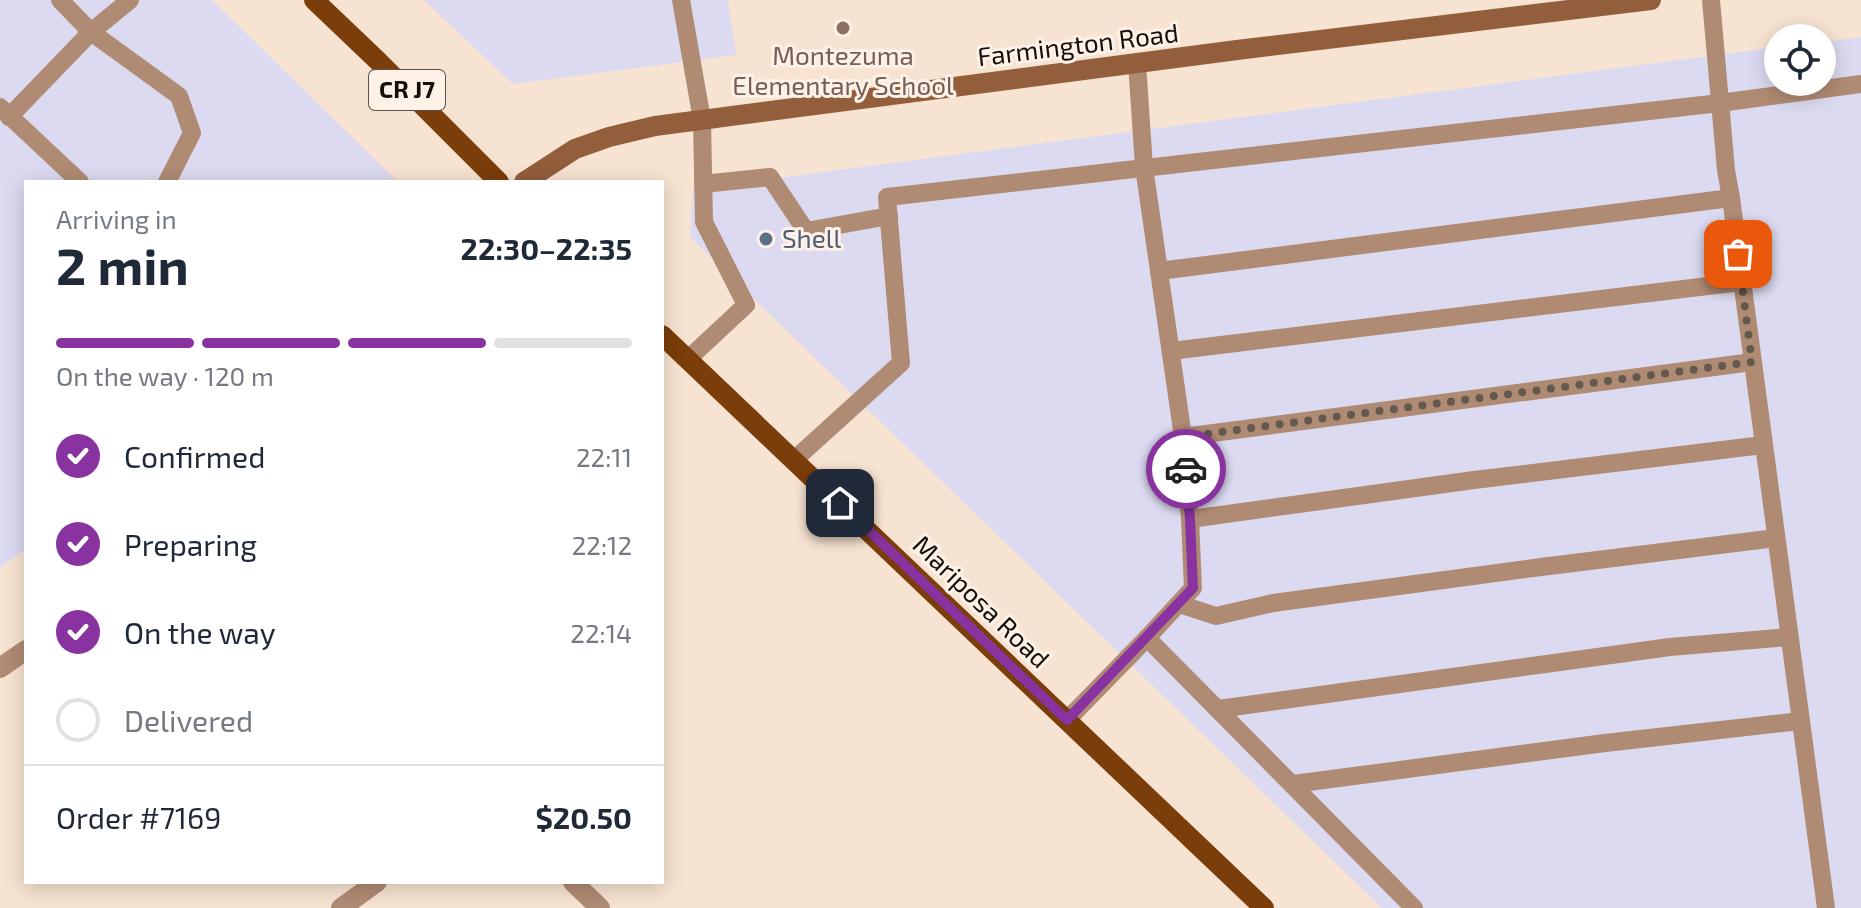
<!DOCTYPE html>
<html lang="en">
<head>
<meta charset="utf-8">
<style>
  :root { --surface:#fff; --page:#f6f6f7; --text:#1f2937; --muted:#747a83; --line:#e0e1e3; --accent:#8933a0 }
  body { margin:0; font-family:"Exo 2",sans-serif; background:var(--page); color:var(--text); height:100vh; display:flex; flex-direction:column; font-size:30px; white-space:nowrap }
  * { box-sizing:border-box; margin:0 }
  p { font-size:26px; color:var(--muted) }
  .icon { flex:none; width:44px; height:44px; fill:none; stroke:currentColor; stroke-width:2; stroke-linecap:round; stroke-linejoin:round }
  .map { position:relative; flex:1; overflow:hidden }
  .side { position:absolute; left:24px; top:180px; width:640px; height:704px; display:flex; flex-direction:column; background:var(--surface); border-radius:0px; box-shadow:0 4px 20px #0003 }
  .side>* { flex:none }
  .fabs { position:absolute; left:1764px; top:24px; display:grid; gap:16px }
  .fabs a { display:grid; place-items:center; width:72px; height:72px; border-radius:50%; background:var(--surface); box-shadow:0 4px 20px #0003; font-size:40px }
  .pin { position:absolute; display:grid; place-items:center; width:68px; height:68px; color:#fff; margin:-34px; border-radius:16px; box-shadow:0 4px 12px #0006 }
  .courier { position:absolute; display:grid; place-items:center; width:80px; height:80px; margin:-40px; border:6px solid #8933a0; border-radius:50%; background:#fff; color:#222; box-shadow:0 2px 10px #0007 }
  .overview em { font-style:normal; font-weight:700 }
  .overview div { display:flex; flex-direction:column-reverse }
  .overview { display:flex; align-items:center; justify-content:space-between; height:136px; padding:0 32px }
  h1 { font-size:52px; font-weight:700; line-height:60px }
  .bar { display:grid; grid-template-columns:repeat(4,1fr); gap:12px 8px; align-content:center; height:96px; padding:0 32px }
  .bar i { height:10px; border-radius:6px; background:var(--line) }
  .bar .selected { background:var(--accent) }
  .bar p { grid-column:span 4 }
  .line { display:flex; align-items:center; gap:20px; padding:0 32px; border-top:2px solid var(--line) }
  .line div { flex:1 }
  ol { padding:0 32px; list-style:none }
  li { display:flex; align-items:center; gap:24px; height:88px }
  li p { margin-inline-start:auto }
  li .icon { padding:8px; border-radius:50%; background:var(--accent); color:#fff; stroke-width:4 }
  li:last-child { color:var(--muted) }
  li i { width:44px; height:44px; border:4px solid var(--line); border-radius:50% }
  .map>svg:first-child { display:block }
  .commercial { fill:#dcdaf0 }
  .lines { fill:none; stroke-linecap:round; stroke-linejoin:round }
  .service { stroke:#b08b74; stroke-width:18 }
  .minor { stroke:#b08b74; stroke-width:20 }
  .tertiary { stroke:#b08b74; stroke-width:20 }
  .secondary { stroke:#925e3c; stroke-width:20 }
  .primary { stroke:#7b3d09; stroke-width:20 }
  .done { stroke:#63594e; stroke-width:8; stroke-dasharray:0 14.4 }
  .route { stroke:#8933a0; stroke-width:10 }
  .education-dot { fill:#8d6e63; stroke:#fef1e7; stroke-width:3 }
  .service-dot { fill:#5c6f8a; stroke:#fef1e7; stroke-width:3 }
  .labels { text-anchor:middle; stroke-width:6; stroke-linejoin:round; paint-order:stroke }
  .shield { fill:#fef1e7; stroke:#5a524b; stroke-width:2 }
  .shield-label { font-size:24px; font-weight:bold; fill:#140e08 }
  .street-label { font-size:26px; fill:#140e08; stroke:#fef1e7 }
  .education-label { font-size:26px; fill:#785e54; stroke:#fef1e7 }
  .service-label { font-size:26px; fill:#4e5e75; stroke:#fef1e7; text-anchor:start }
</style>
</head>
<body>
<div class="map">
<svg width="1861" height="908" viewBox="0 0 1861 908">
  <rect width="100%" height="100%" fill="#f7e3d1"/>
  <g class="commercial">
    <path d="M 0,0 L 212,0 L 398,182 L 26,182 L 26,549 L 0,568 Z"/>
    <path d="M 424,0 L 728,0 L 736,55 L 513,84 Z"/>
    <path d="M 1861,37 L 1861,908 L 1382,908 L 690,237 L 693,189 L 1778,47 L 1778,82 L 1822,82 L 1822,42 Z"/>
  </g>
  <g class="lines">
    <g class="service">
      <path d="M 60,0 L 91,32 L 130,0"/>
      <path d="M 681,0 L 702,120 L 704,222 L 746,305 L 688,359"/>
      <path d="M 1711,0 L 1726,170 L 1731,198 L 1826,908"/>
      <path d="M 1137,63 L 1144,167 L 1183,437 L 1190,519 L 1193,588 L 1147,638"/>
      <path d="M 0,107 L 80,182"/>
      <path d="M 9,117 L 91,32 L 179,96 L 192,133 L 167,182"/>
      <path d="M 703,184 L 770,177 L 806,231 L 889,216"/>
      <path d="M 1159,271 L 1731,198"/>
      <path d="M 1171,351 L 1741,282"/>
      <path d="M 1183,437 L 1752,362"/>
      <path d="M 794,460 L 901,363 L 887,197 L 1720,103 L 1861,84"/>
      <path d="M 1190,519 L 1474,480 L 1763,445"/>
      <path d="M 1179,604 L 1216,616 L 1273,603 L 1541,567 L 1776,538"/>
      <path d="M 1218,709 L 1670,647 L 1789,637"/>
      <path d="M 1067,720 L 1147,638 L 1414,908"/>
      <path d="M 1293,784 L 1605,743 L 1800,721"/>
    </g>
    <g class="minor">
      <path d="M 573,882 L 600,908"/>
      <path d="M 341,908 L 377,882"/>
    </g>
    <path class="tertiary" d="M 0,668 L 26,650"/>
    <path class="secondary" d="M 524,182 L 575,149 L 609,137 L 655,126 L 1237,50 L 1651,0"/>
    <g class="primary">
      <path d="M 314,0 L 378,61 L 499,182"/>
      <path d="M 662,335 L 1264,908"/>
    </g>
  </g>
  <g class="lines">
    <path class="done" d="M 1186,469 L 1183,437 L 1752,362 L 1738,254"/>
    <path class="route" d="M 840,503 L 1067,720 L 1193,588 L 1190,519 L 1186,469"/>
  </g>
  <circle class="education-dot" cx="843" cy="28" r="8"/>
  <circle class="service-dot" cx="766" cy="239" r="8"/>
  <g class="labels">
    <rect class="shield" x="369" y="70" width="76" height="40" rx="6"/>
    <g class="shield-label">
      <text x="407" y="98">CR J7</text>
    </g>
    <g class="street-label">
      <text transform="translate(1078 45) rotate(-7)" y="9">Farmington Road</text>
      <text transform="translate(981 602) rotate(44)" y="9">Mariposa Road</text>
    </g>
    <g class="education-label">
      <text x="843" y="65">Montezuma<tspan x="843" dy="30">Elementary School</tspan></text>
    </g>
    <g class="service-label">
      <text x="782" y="248">Shell</text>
    </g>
  </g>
</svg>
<div class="fabs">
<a><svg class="icon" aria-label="locate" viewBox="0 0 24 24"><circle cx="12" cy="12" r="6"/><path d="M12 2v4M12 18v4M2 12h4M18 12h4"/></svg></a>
</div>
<div class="pin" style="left:1738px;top:254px;background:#ea580c"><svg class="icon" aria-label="bag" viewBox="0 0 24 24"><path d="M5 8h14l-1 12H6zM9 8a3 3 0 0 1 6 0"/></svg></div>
<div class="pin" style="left:840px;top:503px;background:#1f2937"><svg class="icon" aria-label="home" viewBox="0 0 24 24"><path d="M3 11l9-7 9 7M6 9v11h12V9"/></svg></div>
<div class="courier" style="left:1186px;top:469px"><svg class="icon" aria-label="car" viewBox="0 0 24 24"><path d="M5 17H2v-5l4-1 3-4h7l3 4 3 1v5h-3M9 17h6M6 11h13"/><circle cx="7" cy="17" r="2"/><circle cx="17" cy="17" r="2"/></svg></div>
<section class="side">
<div class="overview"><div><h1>2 min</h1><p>Arriving in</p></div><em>22:30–22:35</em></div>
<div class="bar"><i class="selected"></i><i class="selected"></i><i class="selected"></i><i></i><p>On the way · 120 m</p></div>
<ol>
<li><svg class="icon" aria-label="check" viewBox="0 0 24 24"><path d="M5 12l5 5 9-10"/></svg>Confirmed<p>22:11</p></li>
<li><svg class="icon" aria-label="check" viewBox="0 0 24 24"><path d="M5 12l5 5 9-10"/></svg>Preparing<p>22:12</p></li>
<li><svg class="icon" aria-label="check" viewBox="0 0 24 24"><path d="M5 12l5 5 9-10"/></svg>On the way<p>22:14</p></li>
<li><i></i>Delivered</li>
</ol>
<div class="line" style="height:104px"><div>Order #7169</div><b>$20.50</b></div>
</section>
</div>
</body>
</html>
